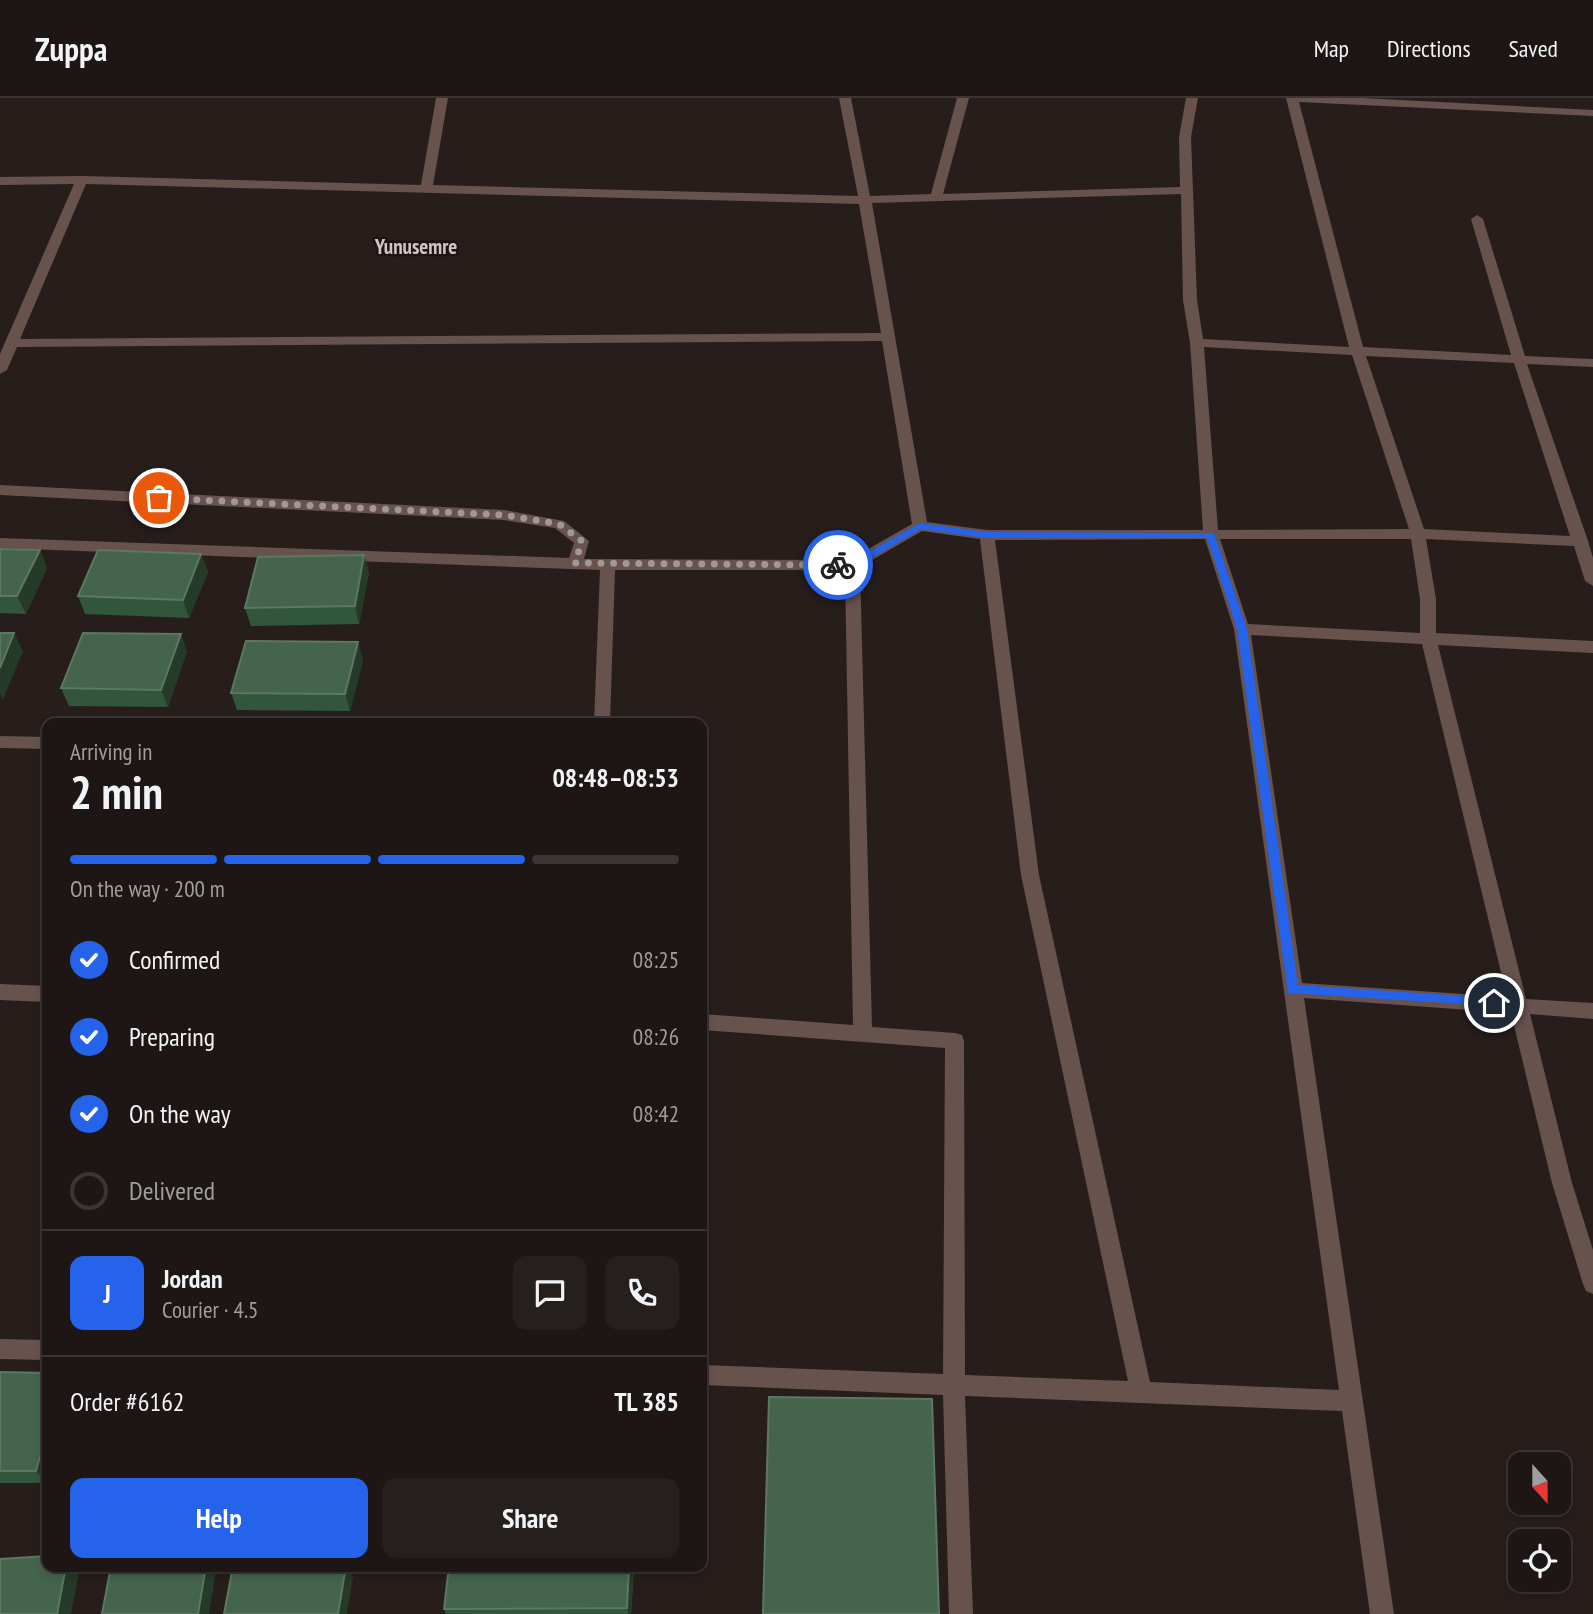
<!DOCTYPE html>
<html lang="en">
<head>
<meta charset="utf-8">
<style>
  :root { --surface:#1d1615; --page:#251f1e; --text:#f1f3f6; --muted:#a09fa0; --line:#3b3534; --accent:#2563eb }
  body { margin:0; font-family:"PT Sans Narrow",sans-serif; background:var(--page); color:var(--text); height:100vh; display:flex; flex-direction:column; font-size:26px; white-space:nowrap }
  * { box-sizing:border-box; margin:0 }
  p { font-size:23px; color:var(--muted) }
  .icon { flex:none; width:38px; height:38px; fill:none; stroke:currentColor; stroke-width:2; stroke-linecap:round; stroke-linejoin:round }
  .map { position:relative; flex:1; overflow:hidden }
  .drawer { position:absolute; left:42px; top:620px; width:665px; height:854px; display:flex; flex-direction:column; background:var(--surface); border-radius:14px; box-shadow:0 4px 10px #0003,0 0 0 2px var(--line) }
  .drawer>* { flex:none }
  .needle { width:46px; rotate:159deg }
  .tools { position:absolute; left:1508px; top:1354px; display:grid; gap:14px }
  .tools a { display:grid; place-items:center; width:63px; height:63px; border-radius:14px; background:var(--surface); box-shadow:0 4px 10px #0003,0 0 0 2px var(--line); font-size:35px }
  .pin { position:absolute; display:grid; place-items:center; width:60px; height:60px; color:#fff; margin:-30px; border:4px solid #fff; border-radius:50%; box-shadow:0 2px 7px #0007 }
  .courier { position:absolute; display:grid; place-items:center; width:70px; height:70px; margin:-35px; border:5px solid #2563eb; border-radius:50%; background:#fff; color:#222; box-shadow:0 2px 9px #0007 }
  .summary em { font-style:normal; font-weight:700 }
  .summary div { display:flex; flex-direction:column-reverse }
  .summary { display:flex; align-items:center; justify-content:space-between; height:119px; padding:0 28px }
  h1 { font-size:46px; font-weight:700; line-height:52px }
  .bar { display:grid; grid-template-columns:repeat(4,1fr); gap:10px 7px; align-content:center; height:84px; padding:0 28px }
  .bar i { height:9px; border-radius:5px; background:var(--line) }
  .bar .active { background:var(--accent) }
  .bar p { grid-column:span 4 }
  .line { display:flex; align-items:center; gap:18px; padding:0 28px; border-top:2px solid var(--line) }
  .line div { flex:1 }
  .round { display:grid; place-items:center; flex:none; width:74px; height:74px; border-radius:14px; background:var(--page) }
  ol { padding:0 28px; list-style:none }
  li { display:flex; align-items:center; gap:21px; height:77px }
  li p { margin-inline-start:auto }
  li .icon { padding:7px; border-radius:50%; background:var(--accent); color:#fff; stroke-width:4 }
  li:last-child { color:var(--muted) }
  li i { width:38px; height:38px; border:4px solid var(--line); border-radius:50% }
  .button { display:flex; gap:14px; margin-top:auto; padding:14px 28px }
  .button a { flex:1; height:80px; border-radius:14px; background:var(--accent); color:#fff; font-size:28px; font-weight:700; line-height:80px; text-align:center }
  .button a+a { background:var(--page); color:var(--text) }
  header { display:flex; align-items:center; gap:42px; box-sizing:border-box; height:98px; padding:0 35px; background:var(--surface); border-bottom:2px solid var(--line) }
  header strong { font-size:33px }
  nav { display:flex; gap:38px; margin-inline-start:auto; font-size:24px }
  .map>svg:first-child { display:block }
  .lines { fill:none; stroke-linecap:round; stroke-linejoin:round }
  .minor { fill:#67524e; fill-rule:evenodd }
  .wall { fill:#31563c }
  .shaded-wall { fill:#253a28 }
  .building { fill:#44644d; stroke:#5c7763; stroke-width:2 }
  .route { fill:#2563eb }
  .done { stroke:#9f9897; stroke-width:7; stroke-dasharray:0 12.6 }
  .labels { text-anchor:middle; stroke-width:5; stroke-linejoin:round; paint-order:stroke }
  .far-district-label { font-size:21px; font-weight:bold; fill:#d1c5c3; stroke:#1d1513 }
</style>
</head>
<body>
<header>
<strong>Zuppa</strong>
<nav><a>Map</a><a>Directions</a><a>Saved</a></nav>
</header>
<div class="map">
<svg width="1593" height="1516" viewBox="0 0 1593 1516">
  <rect width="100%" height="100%" fill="#271e1c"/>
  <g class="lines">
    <g class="minor">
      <path d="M 436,0 L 448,0 L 433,87 L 858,98 L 839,0 L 851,0 L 870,98 L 931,96 L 957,0 L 969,0 L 943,96 L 1180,89 L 1179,39 L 1186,0 L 1198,0 L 1191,39 L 1197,202 L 1203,241 L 1349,249 L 1286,0 L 1362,0 L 1593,12 L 1593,18 L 1299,4 L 1363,249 L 1511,257 L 1471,121 L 1477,117 L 1483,121 L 1525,258 L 1593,261 L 1593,269 L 1527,266 L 1588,443 L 1593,460 L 1593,488 L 1585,483 L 1574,448 L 1426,441 L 1436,501 L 1436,535 L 1593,543 L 1593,555 L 1438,547 L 1526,901 L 1593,905 L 1593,921 L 1530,916 L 1572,1085 L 1593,1152 L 1593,1196 L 1586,1193 L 1583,1186 L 1552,1085 L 1511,915 L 1304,900 L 1394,1516 L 1370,1516 L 1342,1313 L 965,1298 L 973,1516 L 949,1516 L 943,1297 L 702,1287 L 702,1267 L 943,1276 L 945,950 L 702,932 L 702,916 L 853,927 L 845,472 L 615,472 L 610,625 L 594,625 L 600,472 L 0,450 L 0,440 L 569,460 L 574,445 L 555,430 L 504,422 L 0,397 L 0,387 L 504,412 L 564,423 L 589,443 L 584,461 L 849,462 L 912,426 L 882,243 L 17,249 L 7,272 L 0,276 L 0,256 L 74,86 L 0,87 L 0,79 L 82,78 L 421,87 ZM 86,86 L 859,106 L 881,235 L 20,241 ZM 1181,96 L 1183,202 L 1190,245 L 1203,432 L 987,432 L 927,424 L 872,105 ZM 1204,249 L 1352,257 L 1409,431 L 1218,432 ZM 1366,258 L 1514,265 L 1570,438 L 1424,431 ZM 922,433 L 980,441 L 1021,777 L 1128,1283 L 965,1277 L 964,943 L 962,937 L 955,935 L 872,929 L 860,469 ZM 1205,441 L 1234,531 L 1339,1292 L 1150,1284 L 1039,777 L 995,442 ZM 1220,441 L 1411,441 L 1420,501 L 1420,535 L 1248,526 ZM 1251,537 L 1422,546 L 1507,899 L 1302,885 Z"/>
      <path d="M 0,638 L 47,639 L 47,651 L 0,650 Z"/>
      <path d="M 0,886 L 47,888 L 47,904 L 0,902 Z"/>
      <path d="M 0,1241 L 47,1242 L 47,1262 L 0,1261 Z"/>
    </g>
  </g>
  <g class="wall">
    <path d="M 0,451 L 40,452 L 47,470 L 26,516 L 0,515 Z"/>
    <path d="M 201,456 L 208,474 L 189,520 L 85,516 L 78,498 Z"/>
    <path d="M 364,457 L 369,475 L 359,526 L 251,528 L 245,510 Z"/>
    <path d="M 187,553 L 168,609 L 69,608 L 61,590 Z"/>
    <path d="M 363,562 L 350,613 L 237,612 L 231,595 Z"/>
    <path d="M 0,1274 L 47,1275 L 47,1385 L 0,1385 Z"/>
    <path d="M 449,1468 L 634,1468 L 631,1516 L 446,1516 L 444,1511 Z"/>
  </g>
  <g class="shaded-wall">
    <path d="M 40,452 L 47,470 L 26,516 L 17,498 Z"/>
    <path d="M 201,456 L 208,474 L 189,520 L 183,502 Z"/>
    <path d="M 364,457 L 369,475 L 359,526 L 355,508 Z"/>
    <path d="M 14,535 L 23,553 L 3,602 L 0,596 L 0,570 Z"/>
    <path d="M 181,536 L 187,553 L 168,609 L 161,592 Z"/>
    <path d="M 358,544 L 363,562 L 350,613 L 345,596 Z"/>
    <path d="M 47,1333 L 47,1385 L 36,1373 Z"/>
    <path d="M 66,1468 L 80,1468 L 71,1516 L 57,1516 Z"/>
    <path d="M 206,1468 L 213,1468 L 216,1472 L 209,1516 L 198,1516 Z"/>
    <path d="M 346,1468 L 353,1479 L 347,1516 L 338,1516 Z"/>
    <path d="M 629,1468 L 634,1468 L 631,1516 L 628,1516 L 627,1510 Z"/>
  </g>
  <g class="building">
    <path d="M 0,451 L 40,452 L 17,498 L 0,498 Z"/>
    <path d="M 98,452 L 201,456 L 183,502 L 78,498 Z"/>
    <path d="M 364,457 L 355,508 L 245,510 L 258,459 Z"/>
    <path d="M 0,535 L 14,535 L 0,570 Z"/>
    <path d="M 83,535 L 181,536 L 161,592 L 61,590 Z"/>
    <path d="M 246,543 L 358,544 L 345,596 L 231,595 Z"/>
    <path d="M 0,1274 L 47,1275 L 47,1333 L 36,1373 L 0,1373 Z"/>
    <path d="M 769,1299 L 932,1301 L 939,1516 L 763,1516 Z"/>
    <path d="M 47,1458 L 47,1468 L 66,1468 L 57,1516 L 0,1516 L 0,1461 Z"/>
    <path d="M 111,1468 L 206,1468 L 198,1516 L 102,1516 Z"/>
    <path d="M 233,1468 L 346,1468 L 338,1516 L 224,1516 Z"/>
    <path d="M 449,1468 L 629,1468 L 627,1510 L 444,1511 Z"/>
  </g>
  <path class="route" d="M 920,425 L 987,434 L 1214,435 L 1247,531 L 1298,887 L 1494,900 L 1499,901 L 1499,908 L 1288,895 L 1237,531 L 1207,440 L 987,440 L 921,431 L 856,469 L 838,470 L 833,467 L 838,464 L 851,464 Z"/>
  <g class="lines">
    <path class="done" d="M 159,400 L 504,417 L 559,426 L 582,443 L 575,465 L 838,467"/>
  </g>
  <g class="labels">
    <g class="far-district-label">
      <text x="416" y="156">Yunusemre</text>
    </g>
  </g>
</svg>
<div class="tools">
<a><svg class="needle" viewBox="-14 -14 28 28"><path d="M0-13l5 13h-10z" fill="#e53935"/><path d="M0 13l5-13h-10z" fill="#a09fa0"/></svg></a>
<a><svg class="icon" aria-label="locate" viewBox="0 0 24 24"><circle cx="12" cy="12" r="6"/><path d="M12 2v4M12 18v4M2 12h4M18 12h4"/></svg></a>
</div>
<div class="pin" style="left:159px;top:400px;background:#ea580c"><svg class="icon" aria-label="bag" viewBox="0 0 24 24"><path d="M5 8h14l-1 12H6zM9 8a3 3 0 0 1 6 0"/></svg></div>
<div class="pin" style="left:1494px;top:905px;background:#1f2937"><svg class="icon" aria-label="home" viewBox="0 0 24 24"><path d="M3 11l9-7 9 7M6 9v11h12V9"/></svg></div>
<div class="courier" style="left:838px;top:467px"><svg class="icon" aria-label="bike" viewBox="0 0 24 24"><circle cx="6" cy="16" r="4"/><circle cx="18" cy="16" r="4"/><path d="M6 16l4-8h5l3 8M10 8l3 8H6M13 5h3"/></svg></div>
<section class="drawer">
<div class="summary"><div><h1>2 min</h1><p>Arriving in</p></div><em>08:48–08:53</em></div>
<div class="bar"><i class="active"></i><i class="active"></i><i class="active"></i><i></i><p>On the way · 200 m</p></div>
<ol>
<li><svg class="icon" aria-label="check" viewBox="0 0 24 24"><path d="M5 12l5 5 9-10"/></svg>Confirmed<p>08:25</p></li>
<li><svg class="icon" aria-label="check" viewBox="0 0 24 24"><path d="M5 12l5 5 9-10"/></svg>Preparing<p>08:26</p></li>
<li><svg class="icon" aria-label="check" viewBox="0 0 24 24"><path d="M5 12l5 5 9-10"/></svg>On the way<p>08:42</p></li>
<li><i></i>Delivered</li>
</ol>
<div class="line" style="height:126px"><b class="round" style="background:var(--accent);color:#fff">J</b><div><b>Jordan</b><p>Courier · 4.5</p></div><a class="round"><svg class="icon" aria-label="chat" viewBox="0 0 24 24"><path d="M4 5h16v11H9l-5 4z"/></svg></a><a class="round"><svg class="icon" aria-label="phone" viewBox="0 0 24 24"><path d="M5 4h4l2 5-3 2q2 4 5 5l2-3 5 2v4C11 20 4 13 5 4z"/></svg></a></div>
<div class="line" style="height:91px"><div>Order #6162</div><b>TL 385</b></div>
<div class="button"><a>Help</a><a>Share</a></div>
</section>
</div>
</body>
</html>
